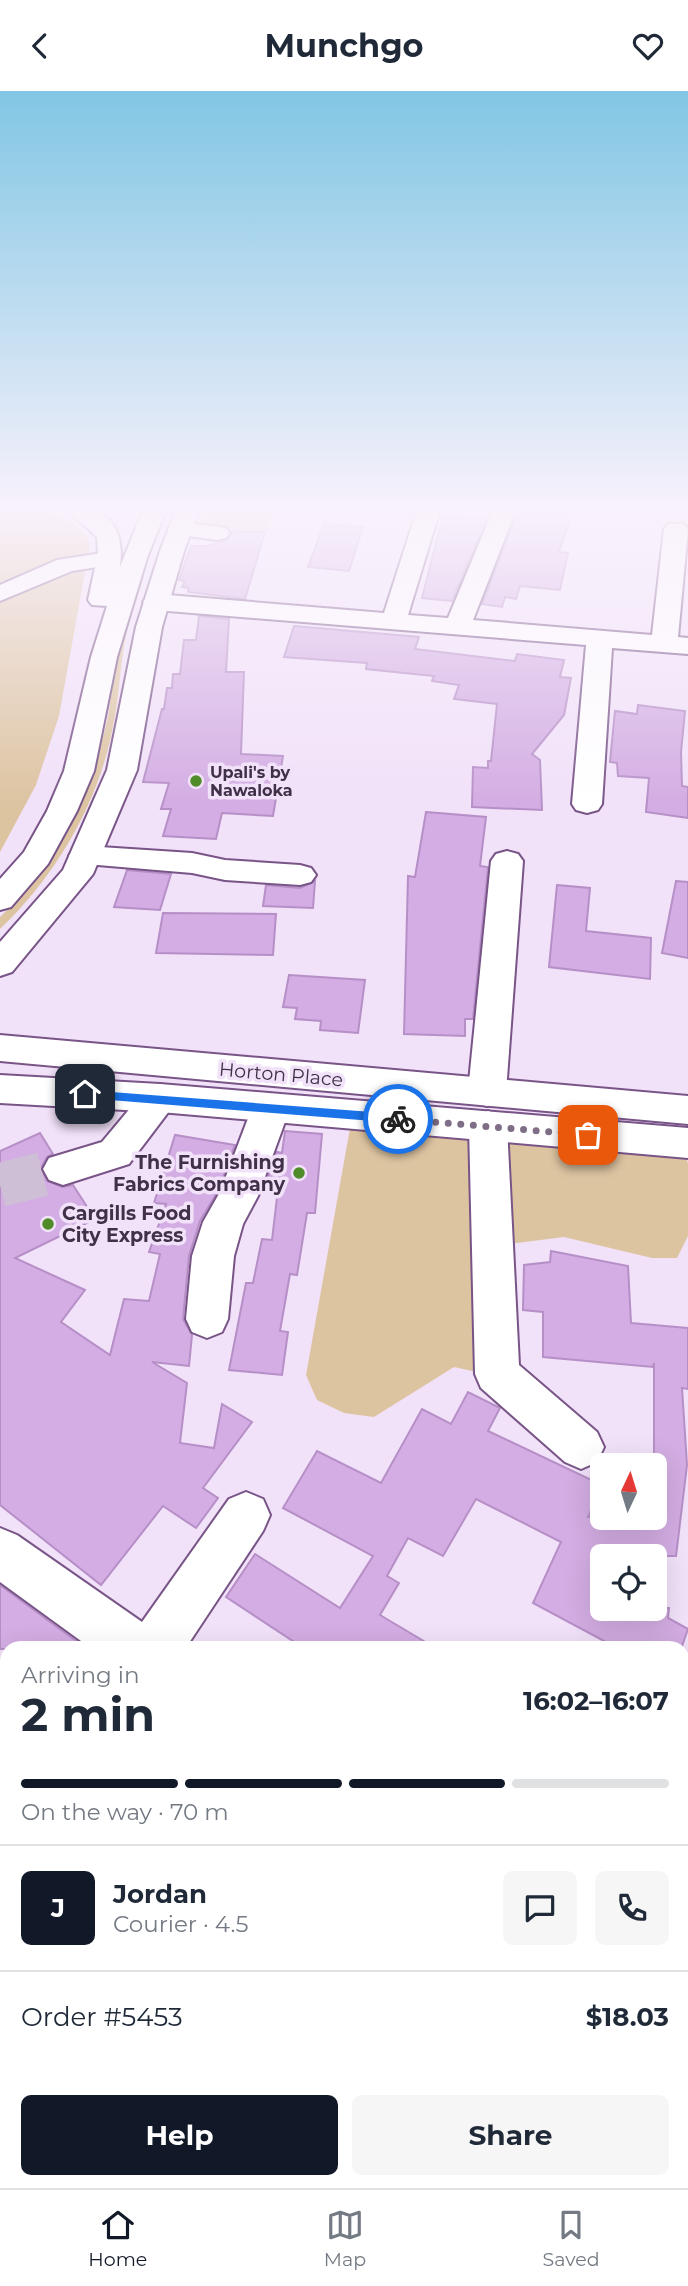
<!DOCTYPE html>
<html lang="en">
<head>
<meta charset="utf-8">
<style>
  :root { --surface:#fff; --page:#f6f6f7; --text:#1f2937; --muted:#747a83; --line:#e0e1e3; --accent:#111827 }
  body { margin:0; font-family:Montserrat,sans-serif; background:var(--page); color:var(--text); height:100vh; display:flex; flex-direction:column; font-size:26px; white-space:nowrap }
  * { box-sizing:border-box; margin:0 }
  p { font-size:23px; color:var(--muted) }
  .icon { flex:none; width:38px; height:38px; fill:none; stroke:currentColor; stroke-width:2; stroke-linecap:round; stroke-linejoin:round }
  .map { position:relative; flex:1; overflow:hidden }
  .side { position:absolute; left:0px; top:1550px; width:690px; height:548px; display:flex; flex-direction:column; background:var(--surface); border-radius:21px 21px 0 0; box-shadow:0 7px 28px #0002 }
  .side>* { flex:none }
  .needle { width:46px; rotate:4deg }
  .tools { position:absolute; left:590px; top:1362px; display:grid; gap:14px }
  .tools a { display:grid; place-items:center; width:77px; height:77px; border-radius:10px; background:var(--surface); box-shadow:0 7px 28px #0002; font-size:35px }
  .pin { position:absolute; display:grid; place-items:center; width:60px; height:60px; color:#fff; margin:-30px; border-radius:14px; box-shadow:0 4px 10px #0006 }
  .courier { position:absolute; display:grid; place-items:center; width:70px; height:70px; margin:-35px; border:5px solid #1a73e8; border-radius:50%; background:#fff; color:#222; box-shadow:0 2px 9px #0007 }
  .head em { font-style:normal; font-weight:700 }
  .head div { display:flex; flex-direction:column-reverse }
  .head { display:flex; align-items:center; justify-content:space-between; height:119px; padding:0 21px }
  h1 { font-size:46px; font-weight:700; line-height:52px }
  .bar { display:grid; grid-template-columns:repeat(4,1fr); gap:10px 7px; align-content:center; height:84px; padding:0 21px }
  .bar i { height:9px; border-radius:5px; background:var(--line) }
  .bar .active { background:var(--accent) }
  .bar p { grid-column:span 4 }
  .line { display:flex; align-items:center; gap:18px; padding:0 21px; border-top:2px solid var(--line) }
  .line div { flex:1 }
  .round { display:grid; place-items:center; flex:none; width:74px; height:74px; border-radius:10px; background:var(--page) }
  .primary-button { display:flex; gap:14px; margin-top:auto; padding:14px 21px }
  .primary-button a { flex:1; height:80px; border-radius:10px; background:var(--accent); color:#fff; font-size:28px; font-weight:700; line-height:80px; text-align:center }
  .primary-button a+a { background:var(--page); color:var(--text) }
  header { display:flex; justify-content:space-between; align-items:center; height:91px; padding:0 21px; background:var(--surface); font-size:32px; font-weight:700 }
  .dock { display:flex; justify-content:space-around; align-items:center; height:98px; border-top:2px solid var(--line); background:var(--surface); font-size:19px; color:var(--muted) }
  .dock a { display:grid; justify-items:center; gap:4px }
  .dock .active { color:var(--accent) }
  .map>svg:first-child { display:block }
  .green { fill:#ddc4a1 }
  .building { fill:#d3ade3; stroke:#b68fc7; stroke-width:2 }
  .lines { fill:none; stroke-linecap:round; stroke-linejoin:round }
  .minor-tunnel { stroke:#cebed6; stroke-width:44; stroke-dasharray:44 22; stroke-linecap:butt }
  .minor-casing { stroke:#785487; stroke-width:4 }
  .major-casing { stroke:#785487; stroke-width:4 }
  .highway-casing { stroke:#785487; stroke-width:4 }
  .minor { fill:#fff; fill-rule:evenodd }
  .major { fill:#fff; fill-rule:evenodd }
  .highway { fill:#fff; fill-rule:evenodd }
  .route { fill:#1a73e8 }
  .done { stroke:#7f6f86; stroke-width:7; stroke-dasharray:0 12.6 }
  .poi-dot { fill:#508b29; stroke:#f1e1f9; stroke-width:2.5 }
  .labels { text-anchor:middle; stroke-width:7; stroke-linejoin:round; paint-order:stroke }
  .far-poi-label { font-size:16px; font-weight:bold; fill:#413148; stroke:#f1e1f9; text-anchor:start }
  .street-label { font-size:19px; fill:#413148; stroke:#f1e1f9 }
  .poi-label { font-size:19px; font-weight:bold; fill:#413148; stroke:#f1e1f9; text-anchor:end }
</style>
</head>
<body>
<header><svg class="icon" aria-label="back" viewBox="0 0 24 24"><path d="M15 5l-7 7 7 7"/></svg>Munchgo<svg class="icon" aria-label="heart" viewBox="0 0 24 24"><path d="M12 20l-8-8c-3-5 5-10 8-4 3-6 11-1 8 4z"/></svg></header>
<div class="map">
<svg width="688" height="2097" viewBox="0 0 688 2097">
  <rect width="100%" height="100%" fill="#f1e1f9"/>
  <g class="green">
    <path d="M 0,419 C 14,419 33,416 46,420 C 61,424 86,437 90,453 L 59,625 L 36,694 L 0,761 Z"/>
    <path d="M 206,419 L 274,419 L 268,439 L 199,436 Z"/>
    <path d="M 147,463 C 148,483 132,519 127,540 C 120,570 120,601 114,630 C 101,708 57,784 0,838 L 0,826 C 51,780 92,697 107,630 C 113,602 113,573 119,545 C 125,517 138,490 147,463 Z"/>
    <path d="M 352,1026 L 684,1059 L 688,1073 L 688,1145 L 677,1167 L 652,1167 L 564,1146 L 509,1153 L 499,1286 L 454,1276 L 374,1326 L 344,1322 L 317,1309 L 306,1284 Z"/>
  </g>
  <g class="building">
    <path d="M 519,419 L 573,419 L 559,461 L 568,462 L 560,499 L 520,495 L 516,508 L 505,506 L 502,516 L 482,513 Z"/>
    <path d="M 443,425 L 486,429 L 452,510 L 422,507 Z"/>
    <path d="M 324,433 L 363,436 L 349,480 L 308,476 Z"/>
    <path d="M 232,440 L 265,441 L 245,508 L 188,501 L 189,497 L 182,496 L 185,490 L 179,489 L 191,455 L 207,455 L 227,450 Z"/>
    <path d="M 199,525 L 229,528 L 226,581 L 244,581 L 241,663 L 283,665 L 273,725 L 222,722 L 216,748 L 163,745 L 171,718 L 161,718 L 169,692 L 143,691 L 162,618 L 164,618 L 167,597 L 172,597 L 173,583 L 180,583 L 184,549 L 196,549 Z"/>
    <path d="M 294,535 L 419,546 L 415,558 L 515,570 L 517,563 L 564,569 L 560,586 L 571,587 L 564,624 L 532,663 L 540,669 L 542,719 L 472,716 L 473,676 L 488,677 L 488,670 L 491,670 L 497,613 L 454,608 L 459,594 L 432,590 L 434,585 L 366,578 L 367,572 L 284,566 Z"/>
    <path d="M 638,614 L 685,620 L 681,661 L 682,695 L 688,696 L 688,727 L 646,721 L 649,687 L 618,685 L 617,672 L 610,671 L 615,620 L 637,623 Z"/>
    <path d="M 426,721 L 486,726 L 480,775 L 488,776 L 473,928 L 465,928 L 465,945 L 404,943 L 408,785 L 415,786 Z"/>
    <path d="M 127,779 L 171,783 L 160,819 L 114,816 Z"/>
    <path d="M 315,790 L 313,817 L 263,815 L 266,794 L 300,797 Z"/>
    <path d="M 676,790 L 688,791 L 688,867 L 662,862 Z"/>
    <path d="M 557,794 L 590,797 L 586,840 L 651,847 L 650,888 L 549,876 Z"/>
    <path d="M 163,822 L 276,823 L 273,864 L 156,862 Z"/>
    <path d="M 289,884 L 365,889 L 358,942 L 320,939 L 321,930 L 295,928 L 297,917 L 283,916 Z"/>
    <path d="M 285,1040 L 322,1043 L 315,1122 L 307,1122 L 297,1184 L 290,1183 L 280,1240 L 288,1241 L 282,1284 L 229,1279 L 246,1192 L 253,1192 L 262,1148 L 272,1149 L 278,1098 L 264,1097 L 277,1061 L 282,1062 Z"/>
    <path d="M 40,1042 L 53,1063 L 47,1066 L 41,1077 L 47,1090 L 62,1096 L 73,1094 L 95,1128 L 15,1167 L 85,1199 L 61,1231 L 110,1264 L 124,1208 L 149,1210 L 160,1163 L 149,1161 L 166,1113 L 154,1112 L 175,1044 L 235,1054 L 218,1100 L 200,1130 L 189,1165 L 183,1228 L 192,1244 L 189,1275 L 152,1271 L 187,1292 L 180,1352 L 214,1357 L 222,1313 L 252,1331 L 203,1397 L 218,1407 L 196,1437 L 163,1415 L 101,1494 L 0,1414 L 0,1060 Z"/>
    <path d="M 551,1160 L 628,1175 L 631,1232 L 688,1237 L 688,1298 L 682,1297 L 687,1374 L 676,1465 L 602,1465 L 602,1517 L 669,1517 L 668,1527 L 688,1538 L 681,1558 L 619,1558 L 533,1512 L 561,1451 L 476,1408 L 443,1465 L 408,1447 L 387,1485 L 399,1492 L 380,1524 L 437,1558 L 305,1558 L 226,1506 L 255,1463 L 340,1517 L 373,1465 L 283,1417 L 317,1360 L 381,1392 L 422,1318 L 451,1333 L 468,1301 L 500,1317 L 488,1340 L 602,1394 L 588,1426 L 654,1426 L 654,1272 L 653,1276 L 543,1266 L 543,1221 L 523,1219 L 524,1174 L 550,1171 Z"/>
    <path d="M 0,1494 L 87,1558 L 0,1558 Z"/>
  </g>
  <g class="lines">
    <path class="minor-tunnel" d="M 0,1094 L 63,1078"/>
    <defs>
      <g id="minor">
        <path d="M 417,419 L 440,419 L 408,524 L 448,527 L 493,419 L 516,419 L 473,529 L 652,544 L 664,438 L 668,433 L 684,433 L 688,438 L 678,546 L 688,547 L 688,563 L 612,557 L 602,713 L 598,719 L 587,722 L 576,719 L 572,713 L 586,554 L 156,519 L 147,516 L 143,511 L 147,506 L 156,503 L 384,522 Z"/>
        <path d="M 180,431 L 226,437 L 230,442 L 226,447 L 218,449 L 172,443 L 168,438 L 172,433 Z"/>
        <path d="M 108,461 L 116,463 L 120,468 L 116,473 L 72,480 L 0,510 L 0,494 L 57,469 Z"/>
        <path d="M 85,755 L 192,762 L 225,769 L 300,774 L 311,777 L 316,784 L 311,791 L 300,794 L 225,789 L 192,782 L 74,772 L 69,765 L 74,758 Z"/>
        <path d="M 507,760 L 518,763 L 523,770 L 506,1001 L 500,1011 L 487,1015 L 474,1011 L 468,1001 L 491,770 L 496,763 Z"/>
        <path d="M 160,993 L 173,997 L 179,1007 L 129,1073 L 63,1094 L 49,1089 L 43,1078 L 49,1067 L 102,1051 L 147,997 Z"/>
        <path d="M 271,1003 L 284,1007 L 290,1017 L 258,1105 L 243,1133 L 234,1165 L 228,1228 L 222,1241 L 207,1247 L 192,1241 L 186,1228 L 192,1165 L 203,1131 L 220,1101 L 252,1017 L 258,1007 Z"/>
        <path d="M 488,1020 L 501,1025 L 507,1035 L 519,1274 L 597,1341 L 604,1356 L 597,1371 L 581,1378 L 565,1371 L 481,1297 L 475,1283 L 469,1035 L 475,1025 Z"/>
        <path d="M 246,1401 L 263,1408 L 270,1424 L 263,1440 L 185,1558 L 92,1558 L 0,1491 L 0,1437 L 17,1444 L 142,1531 L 229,1408 Z"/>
      </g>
      <g id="major">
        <path d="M 67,419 C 75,419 87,417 95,420 C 119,428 123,454 120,476 L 143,419 L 166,419 L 147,467 L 117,566 L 94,680 L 77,720 L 48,773 L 11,816 L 0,819 L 0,788 L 24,761 L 47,720 L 64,680 L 91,566 L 107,515 L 92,514 L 88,509 L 98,463 L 97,446 Z"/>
        <path d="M 176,419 L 199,419 L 184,460 L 162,536 L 137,679 L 93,783 L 12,881 L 0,885 L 0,851 L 63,779 L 107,679 L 136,536 L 160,460 Z"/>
      </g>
      <g id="highway">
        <path d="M 0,944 L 688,1005 L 688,1033 L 0,970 Z"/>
        <path d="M 0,984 L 160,993 L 688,1037 L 688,1067 L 160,1021 L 0,1012 Z"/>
      </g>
    </defs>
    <use href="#minor" class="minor-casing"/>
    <use href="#major" class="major-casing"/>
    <use href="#highway" class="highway-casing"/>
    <use href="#minor" class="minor"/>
    <use href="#major" class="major"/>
    <use href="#highway" class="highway"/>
  </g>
  <linearGradient id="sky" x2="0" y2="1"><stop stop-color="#81c6e4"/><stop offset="0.59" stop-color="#f9f2fc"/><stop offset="1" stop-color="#f9f2fc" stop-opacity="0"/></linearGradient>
  <rect width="688" height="713" fill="url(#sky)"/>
  <path class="route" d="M 85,999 L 398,1023 L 403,1028 L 398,1032 L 85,1007 L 79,1003 Z"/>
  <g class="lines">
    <path class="done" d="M 398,1028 L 588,1044"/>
  </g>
  <g class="poi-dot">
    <circle cx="196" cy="690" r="7"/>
    <circle cx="299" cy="1082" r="7"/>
    <circle cx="48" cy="1133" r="7"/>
  </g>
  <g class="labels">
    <g class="far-poi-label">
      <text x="210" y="687">Upali's by<tspan x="210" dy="18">Nawaloka</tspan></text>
    </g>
    <g class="street-label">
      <text transform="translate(281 983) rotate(5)" y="7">Horton Place</text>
    </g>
    <g class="poi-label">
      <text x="285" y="1078">The Furnishing<tspan x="285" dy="22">Fabrics Company</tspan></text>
      <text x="62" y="1129" text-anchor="start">Cargills Food<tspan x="62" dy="22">City Express</tspan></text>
    </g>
  </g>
</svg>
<div class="tools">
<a><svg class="needle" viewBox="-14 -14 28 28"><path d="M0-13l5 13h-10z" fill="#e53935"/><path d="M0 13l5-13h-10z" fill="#747a83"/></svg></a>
<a><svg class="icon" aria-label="locate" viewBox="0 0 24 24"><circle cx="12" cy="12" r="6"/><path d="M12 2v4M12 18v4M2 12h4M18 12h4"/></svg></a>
</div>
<div class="pin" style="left:588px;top:1044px;background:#ea580c"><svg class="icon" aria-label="bag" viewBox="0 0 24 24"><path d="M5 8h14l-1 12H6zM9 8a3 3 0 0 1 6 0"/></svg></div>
<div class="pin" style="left:85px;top:1003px;background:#1f2937"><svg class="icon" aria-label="home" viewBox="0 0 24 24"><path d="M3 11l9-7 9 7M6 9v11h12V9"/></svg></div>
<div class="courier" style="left:398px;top:1028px"><svg class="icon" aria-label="bike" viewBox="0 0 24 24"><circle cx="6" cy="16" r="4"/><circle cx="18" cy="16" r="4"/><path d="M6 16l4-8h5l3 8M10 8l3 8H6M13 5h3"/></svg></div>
<section class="side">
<div class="head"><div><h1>2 min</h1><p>Arriving in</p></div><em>16:02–16:07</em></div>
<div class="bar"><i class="active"></i><i class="active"></i><i class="active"></i><i></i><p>On the way · 70 m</p></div>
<div class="line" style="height:126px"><b class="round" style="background:var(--accent);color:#fff">J</b><div><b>Jordan</b><p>Courier · 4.5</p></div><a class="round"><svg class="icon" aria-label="chat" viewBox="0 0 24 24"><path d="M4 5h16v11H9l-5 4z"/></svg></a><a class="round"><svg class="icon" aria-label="phone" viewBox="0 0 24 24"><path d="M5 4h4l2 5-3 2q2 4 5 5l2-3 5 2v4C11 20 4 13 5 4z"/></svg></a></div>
<div class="line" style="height:91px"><div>Order #5453</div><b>$18.03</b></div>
<div class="primary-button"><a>Help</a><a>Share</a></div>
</section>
</div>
<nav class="dock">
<a class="active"><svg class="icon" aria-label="home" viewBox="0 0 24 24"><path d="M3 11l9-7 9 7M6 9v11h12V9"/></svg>Home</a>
<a><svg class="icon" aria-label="map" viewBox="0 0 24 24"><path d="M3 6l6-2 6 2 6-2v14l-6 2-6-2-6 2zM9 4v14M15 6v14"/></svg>Map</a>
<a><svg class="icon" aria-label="saved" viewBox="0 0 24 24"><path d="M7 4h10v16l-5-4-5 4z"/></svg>Saved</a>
</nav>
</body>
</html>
